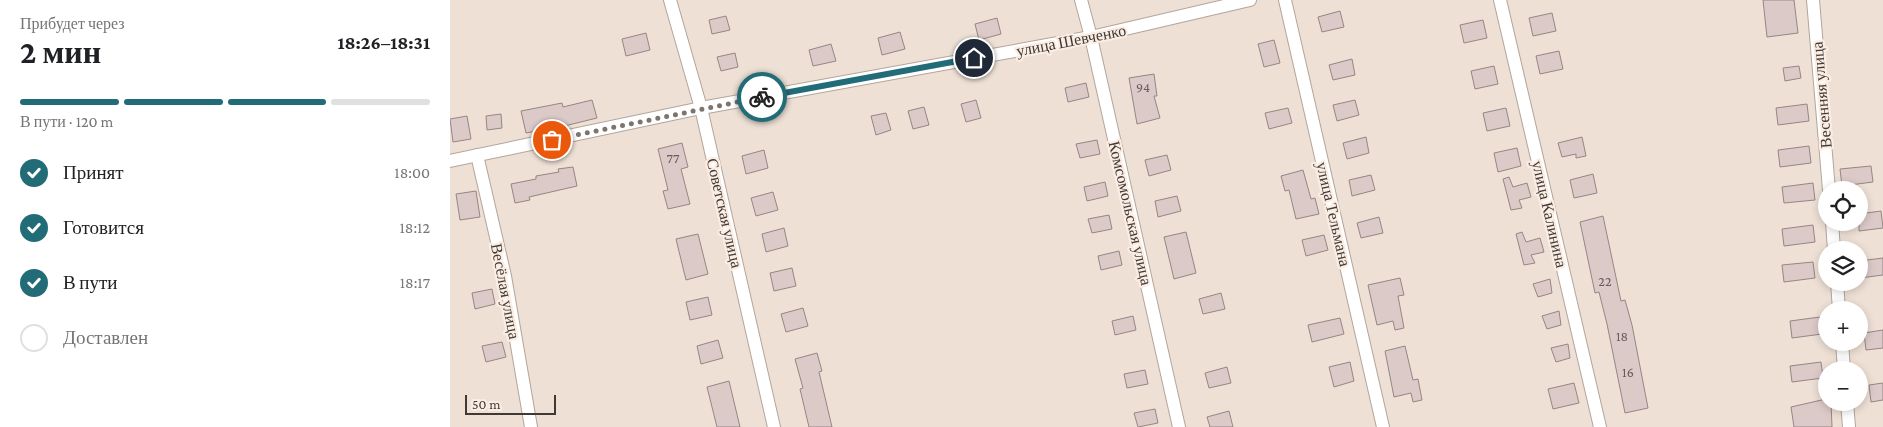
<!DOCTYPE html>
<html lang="ru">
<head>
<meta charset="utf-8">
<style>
  :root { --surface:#fff; --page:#f2f2f2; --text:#202124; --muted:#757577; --line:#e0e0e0; --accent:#226c77 }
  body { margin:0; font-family:"Crimson Pro",serif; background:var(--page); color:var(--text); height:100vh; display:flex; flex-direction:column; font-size:19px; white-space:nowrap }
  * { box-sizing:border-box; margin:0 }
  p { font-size:16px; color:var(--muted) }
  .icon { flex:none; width:28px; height:28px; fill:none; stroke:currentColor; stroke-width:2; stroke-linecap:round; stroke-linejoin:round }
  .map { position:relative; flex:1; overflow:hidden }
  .details { display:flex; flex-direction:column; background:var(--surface); width:450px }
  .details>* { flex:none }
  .controls { position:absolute; left:1368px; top:181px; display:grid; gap:10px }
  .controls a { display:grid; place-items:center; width:50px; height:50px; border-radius:50%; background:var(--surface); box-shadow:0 2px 8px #0003; font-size:25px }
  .scale { position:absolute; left:15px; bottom:12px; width:91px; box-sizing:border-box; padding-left:5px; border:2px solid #403a36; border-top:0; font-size:14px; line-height:18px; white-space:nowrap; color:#403a36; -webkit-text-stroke:4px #fbede3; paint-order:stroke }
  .pin { position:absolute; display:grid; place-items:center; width:42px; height:42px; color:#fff; margin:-21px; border:2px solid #fff; border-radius:50%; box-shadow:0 1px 5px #0007 }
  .courier { position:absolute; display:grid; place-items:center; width:50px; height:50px; margin:-25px; border:4px solid #226c77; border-radius:50%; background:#fff; color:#222; box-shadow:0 1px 6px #0007 }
  .head em { font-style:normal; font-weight:700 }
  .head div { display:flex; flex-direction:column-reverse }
  .head { display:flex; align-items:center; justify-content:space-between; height:85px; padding:0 20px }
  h1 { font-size:32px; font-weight:700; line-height:38px }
  .bar { display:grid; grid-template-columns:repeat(4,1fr); gap:8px 5px; align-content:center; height:60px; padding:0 20px }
  .bar i { height:6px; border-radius:4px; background:var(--line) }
  .bar .current { background:var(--accent) }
  .bar p { grid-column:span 4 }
  ol { padding:0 20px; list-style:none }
  li { display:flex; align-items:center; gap:15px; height:55px }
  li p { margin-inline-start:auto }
  li .icon { padding:5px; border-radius:50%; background:var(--accent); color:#fff; stroke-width:4 }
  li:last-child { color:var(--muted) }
  li i { width:28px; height:28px; border:2px solid var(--line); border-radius:50% }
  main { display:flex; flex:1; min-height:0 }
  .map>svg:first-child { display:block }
  .building { fill:#dccac9; stroke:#968584 }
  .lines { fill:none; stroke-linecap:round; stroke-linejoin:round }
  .minor-casing { stroke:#b2a59b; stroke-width:14 }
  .minor { stroke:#fff; stroke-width:12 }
  .done { stroke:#7d746e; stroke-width:5; stroke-dasharray:0 9 }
  .route { stroke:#226c77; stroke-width:6 }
  .labels { text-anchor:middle; stroke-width:4.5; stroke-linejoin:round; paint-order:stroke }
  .number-label { font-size:14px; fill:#675e5b }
  .street-label { font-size:16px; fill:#403a36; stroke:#fbede3 }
</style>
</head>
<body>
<main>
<section class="details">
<div class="head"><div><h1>2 мин</h1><p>Прибудет через</p></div><em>18:26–18:31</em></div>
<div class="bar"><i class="current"></i><i class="current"></i><i class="current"></i><i></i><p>В пути · 120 m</p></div>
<ol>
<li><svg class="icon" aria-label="check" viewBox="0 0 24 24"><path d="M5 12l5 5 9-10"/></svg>Принят<p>18:00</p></li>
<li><svg class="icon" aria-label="check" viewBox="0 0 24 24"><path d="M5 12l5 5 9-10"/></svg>Готовится<p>18:12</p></li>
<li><svg class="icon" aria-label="check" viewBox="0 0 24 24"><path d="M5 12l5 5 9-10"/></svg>В пути<p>18:17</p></li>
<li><i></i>Доставлен</li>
</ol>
</section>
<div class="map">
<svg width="1433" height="427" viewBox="0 0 1433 427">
  <rect width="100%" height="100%" fill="#eee0d5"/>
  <g class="building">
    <path d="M 1313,0 L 1344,0 L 1348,33 L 1317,37 Z"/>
    <path d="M 890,11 L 894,27 L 872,32 L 868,17 Z"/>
    <path d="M 1102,13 L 1106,31 L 1083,36 L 1079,18 Z"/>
    <path d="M 276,16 L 280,30 L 262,34 L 259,20 Z"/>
    <path d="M 547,18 L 551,34 L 529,40 L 525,24 Z"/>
    <path d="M 1033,20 L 1037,38 L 1014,43 L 1010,25 Z"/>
    <path d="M 450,32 L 455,49 L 432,55 L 428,38 Z"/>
    <path d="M 196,33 L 200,50 L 176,56 L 172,39 Z"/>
    <path d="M 824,40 L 830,63 L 814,67 L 808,44 Z"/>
    <path d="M 381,44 L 386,61 L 363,66 L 359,50 Z"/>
    <path d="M 1109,51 L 1113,69 L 1090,74 L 1086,56 Z"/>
    <path d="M 285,53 L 288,67 L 271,71 L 267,57 Z"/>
    <path d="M 902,59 L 905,75 L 883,80 L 879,65 Z"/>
    <path d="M 1044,66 L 1048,84 L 1025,89 L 1021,71 Z"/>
    <path d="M 1349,66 L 1351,78 L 1335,81 L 1333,68 Z"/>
    <path d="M 704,74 L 707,96 L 704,96 L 710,118 L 687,124 L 679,78 Z"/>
    <path d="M 636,83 L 639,97 L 618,102 L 615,88 Z"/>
    <path d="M 142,100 L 147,118 L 102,129 L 102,128 L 76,133 L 71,111 L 112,103 L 113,107 Z"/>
    <path d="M 526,100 L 531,118 L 516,122 L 511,104 Z"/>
    <path d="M 905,100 L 909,115 L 887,121 L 883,105 Z"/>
    <path d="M 1357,104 L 1359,121 L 1328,125 L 1326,108 Z"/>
    <path d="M 474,107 L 479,125 L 463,129 L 458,111 Z"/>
    <path d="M 838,108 L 842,123 L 819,129 L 815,113 Z"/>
    <path d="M 1056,108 L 1060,126 L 1037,131 L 1033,113 Z"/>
    <path d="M 436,113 L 441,130 L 426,135 L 421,116 Z"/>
    <path d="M 51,114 L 52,128 L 37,130 L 36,116 Z"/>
    <path d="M 17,116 L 21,139 L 3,142 L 0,119 Z"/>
    <path d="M 916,137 L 919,153 L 897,159 L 893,143 Z"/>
    <path d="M 1132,137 L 1136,156 L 1126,158 L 1126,154 L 1112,157 L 1108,143 Z"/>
    <path d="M 647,140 L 650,154 L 630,158 L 626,144 Z"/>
    <path d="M 232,143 L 238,167 L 231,169 L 240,204 L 218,209 L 213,191 L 218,190 L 208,149 Z"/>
    <path d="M 1359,146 L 1361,163 L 1330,167 L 1328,150 Z"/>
    <path d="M 1067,148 L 1071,166 L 1048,172 L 1044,153 Z"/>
    <path d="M 314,150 L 318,168 L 296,174 L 292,156 Z"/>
    <path d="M 717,155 L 721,170 L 699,176 L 695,160 Z"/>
    <path d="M 1421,166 L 1423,182 L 1392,186 L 1390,169 Z"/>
    <path d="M 123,167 L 127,186 L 79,197 L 80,200 L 65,203 L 61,184 L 86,179 L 86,176 L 109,172 L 108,169 Z"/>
    <path d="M 853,170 L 861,199 L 865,198 L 869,214 L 846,219 L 839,190 L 835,191 L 831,176 Z"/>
    <path d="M 1143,174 L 1147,193 L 1124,198 L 1120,180 Z"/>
    <path d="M 921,175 L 925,190 L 902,196 L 899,180 Z"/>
    <path d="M 1059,177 L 1063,187 L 1077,183 L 1081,197 L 1069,200 L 1072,208 L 1061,210 L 1053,179 Z"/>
    <path d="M 655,182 L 658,196 L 637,201 L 634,187 Z"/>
    <path d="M 1363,183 L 1365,200 L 1334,203 L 1332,187 Z"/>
    <path d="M 26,191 L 30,217 L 10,220 L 6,194 Z"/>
    <path d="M 323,192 L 328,210 L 306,216 L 301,198 Z"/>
    <path d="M 727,196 L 731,211 L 708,217 L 705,201 Z"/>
    <path d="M 1431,211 L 1433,228 L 1409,231 L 1409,214 Z"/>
    <path d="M 659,215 L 662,229 L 642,233 L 638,219 Z"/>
    <path d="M 1153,216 L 1171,301 L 1175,300 L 1182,325 L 1198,408 L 1175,413 L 1157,324 L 1149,292 L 1145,293 L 1130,222 Z"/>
    <path d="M 929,217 L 933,233 L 911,238 L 907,223 Z"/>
    <path d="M 1363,225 L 1365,242 L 1334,246 L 1332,229 Z"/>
    <path d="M 334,228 L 338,246 L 316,252 L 312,234 Z"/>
    <path d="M 736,232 L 746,273 L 724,279 L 714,237 Z"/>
    <path d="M 1072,232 L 1076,242 L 1090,238 L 1094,252 L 1081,255 L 1085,263 L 1074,265 L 1066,234 Z"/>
    <path d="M 248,234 L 258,274 L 236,280 L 226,239 Z"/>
    <path d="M 874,235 L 878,250 L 856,256 L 852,240 Z"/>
    <path d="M 669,251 L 672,265 L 651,270 L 648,256 Z"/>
    <path d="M 1433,258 L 1433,275 L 1410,278 L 1409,261 Z"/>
    <path d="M 1363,262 L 1365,278 L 1334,282 L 1332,265 Z"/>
    <path d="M 342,268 L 346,286 L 324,291 L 320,273 Z"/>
    <path d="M 950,278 L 954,295 L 948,296 L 954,328 L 945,330 L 943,321 L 927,325 L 918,285 Z"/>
    <path d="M 1100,279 L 1102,293 L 1088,297 L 1083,284 Z"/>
    <path d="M 42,289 L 45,304 L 25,309 L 22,293 Z"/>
    <path d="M 771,293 L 775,309 L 753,314 L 749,299 Z"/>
    <path d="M 258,297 L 262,315 L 240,320 L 236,302 Z"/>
    <path d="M 353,308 L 358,326 L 336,332 L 331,314 Z"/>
    <path d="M 1109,311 L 1111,325 L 1097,329 L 1092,316 Z"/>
    <path d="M 683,316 L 686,330 L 665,335 L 662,321 Z"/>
    <path d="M 1370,317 L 1372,334 L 1342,338 L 1340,321 Z"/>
    <path d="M 890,318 L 894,334 L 862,342 L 858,325 Z"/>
    <path d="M 1433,330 L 1433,348 L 1416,350 L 1414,333 Z"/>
    <path d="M 268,340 L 273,358 L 251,364 L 247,346 Z"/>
    <path d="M 52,342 L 56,357 L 36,362 L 32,346 Z"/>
    <path d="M 1118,344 L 1120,358 L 1106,362 L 1101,348 Z"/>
    <path d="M 955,346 L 963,380 L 968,379 L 972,400 L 963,402 L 961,393 L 944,397 L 935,351 Z"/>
    <path d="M 367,353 L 372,371 L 369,372 L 382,427 L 359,427 L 350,389 L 353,388 L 345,359 Z"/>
    <path d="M 900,362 L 904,381 L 884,387 L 879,367 Z"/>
    <path d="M 1371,362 L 1373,378 L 1342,382 L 1340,366 Z"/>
    <path d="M 777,367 L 781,383 L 759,388 L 755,373 Z"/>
    <path d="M 695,370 L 698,384 L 677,388 L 674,374 Z"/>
    <path d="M 279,381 L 290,427 L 267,427 L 257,387 Z"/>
    <path d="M 1124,383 L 1129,403 L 1103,409 L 1098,389 Z"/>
    <path d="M 1433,383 L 1433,400 L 1421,402 L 1419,385 Z"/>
    <path d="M 1376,399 L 1376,402 L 1381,402 L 1382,427 L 1344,427 L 1341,407 Z"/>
    <path d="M 705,409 L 708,423 L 688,427 L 684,413 Z"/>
    <path d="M 779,411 L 783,427 L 760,427 L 757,417 Z"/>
  </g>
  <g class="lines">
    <defs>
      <g id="minor">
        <path d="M 220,0 L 251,108 L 324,427"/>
        <path d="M 631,0 L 641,37 L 729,427"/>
        <path d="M 835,0 L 933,427"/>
        <path d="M 1050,0 L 1150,427"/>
        <path d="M 1363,0 L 1379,190"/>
        <path d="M 27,155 L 55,276 L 81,427"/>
        <path d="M 0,161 L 251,108 L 641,37 L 800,0"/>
        <path d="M 1382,222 L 1384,250"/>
        <path d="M 1387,282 L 1389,310"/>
        <path d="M 1392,342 L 1394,370"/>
        <path d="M 1397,402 L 1399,427"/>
      </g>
    </defs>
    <use href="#minor" class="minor-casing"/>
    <use href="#minor" class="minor"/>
  </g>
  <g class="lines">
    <path class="done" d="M 102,140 L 312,97"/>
    <path class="route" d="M 312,97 L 524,58"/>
  </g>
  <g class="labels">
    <g class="number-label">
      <text x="693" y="92">94</text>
      <text x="223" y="163">77</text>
      <text x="1155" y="286">22</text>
      <text x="1172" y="341">18</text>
      <text x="1178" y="377">16</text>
    </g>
    <g class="street-label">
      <text transform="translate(621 40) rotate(-11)" y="6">улица Шевченко</text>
      <text transform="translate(1371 95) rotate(-95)" y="6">Весенняя улица</text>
      <text transform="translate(275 213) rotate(77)" y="6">Советская улица</text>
      <text transform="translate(681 213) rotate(77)" y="6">Комсомольская улица</text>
      <text transform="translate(884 214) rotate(77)" y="6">улица Тельмана</text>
      <text transform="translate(1100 214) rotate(77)" y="6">улица Калинина</text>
      <text transform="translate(56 291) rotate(79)" y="6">Весёлая улица</text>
    </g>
  </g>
</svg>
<div class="controls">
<a><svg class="icon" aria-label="locate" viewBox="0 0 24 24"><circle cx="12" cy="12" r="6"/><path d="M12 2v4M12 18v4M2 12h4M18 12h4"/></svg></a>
<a><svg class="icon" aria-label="layers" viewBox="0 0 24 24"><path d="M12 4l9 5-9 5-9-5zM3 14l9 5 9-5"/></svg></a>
<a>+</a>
<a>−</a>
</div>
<div class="scale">50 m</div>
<div class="pin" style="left:102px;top:140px;background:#ea580c"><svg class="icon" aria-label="bag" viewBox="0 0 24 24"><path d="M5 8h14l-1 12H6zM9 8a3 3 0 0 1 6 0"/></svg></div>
<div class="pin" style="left:524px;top:58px;background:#1f2937"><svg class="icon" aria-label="home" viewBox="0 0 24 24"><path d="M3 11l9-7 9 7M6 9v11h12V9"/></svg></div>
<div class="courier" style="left:312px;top:97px"><svg class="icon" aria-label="bike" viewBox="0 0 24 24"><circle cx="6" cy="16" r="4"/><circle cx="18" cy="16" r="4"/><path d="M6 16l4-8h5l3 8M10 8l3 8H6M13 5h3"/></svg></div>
</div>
</main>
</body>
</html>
